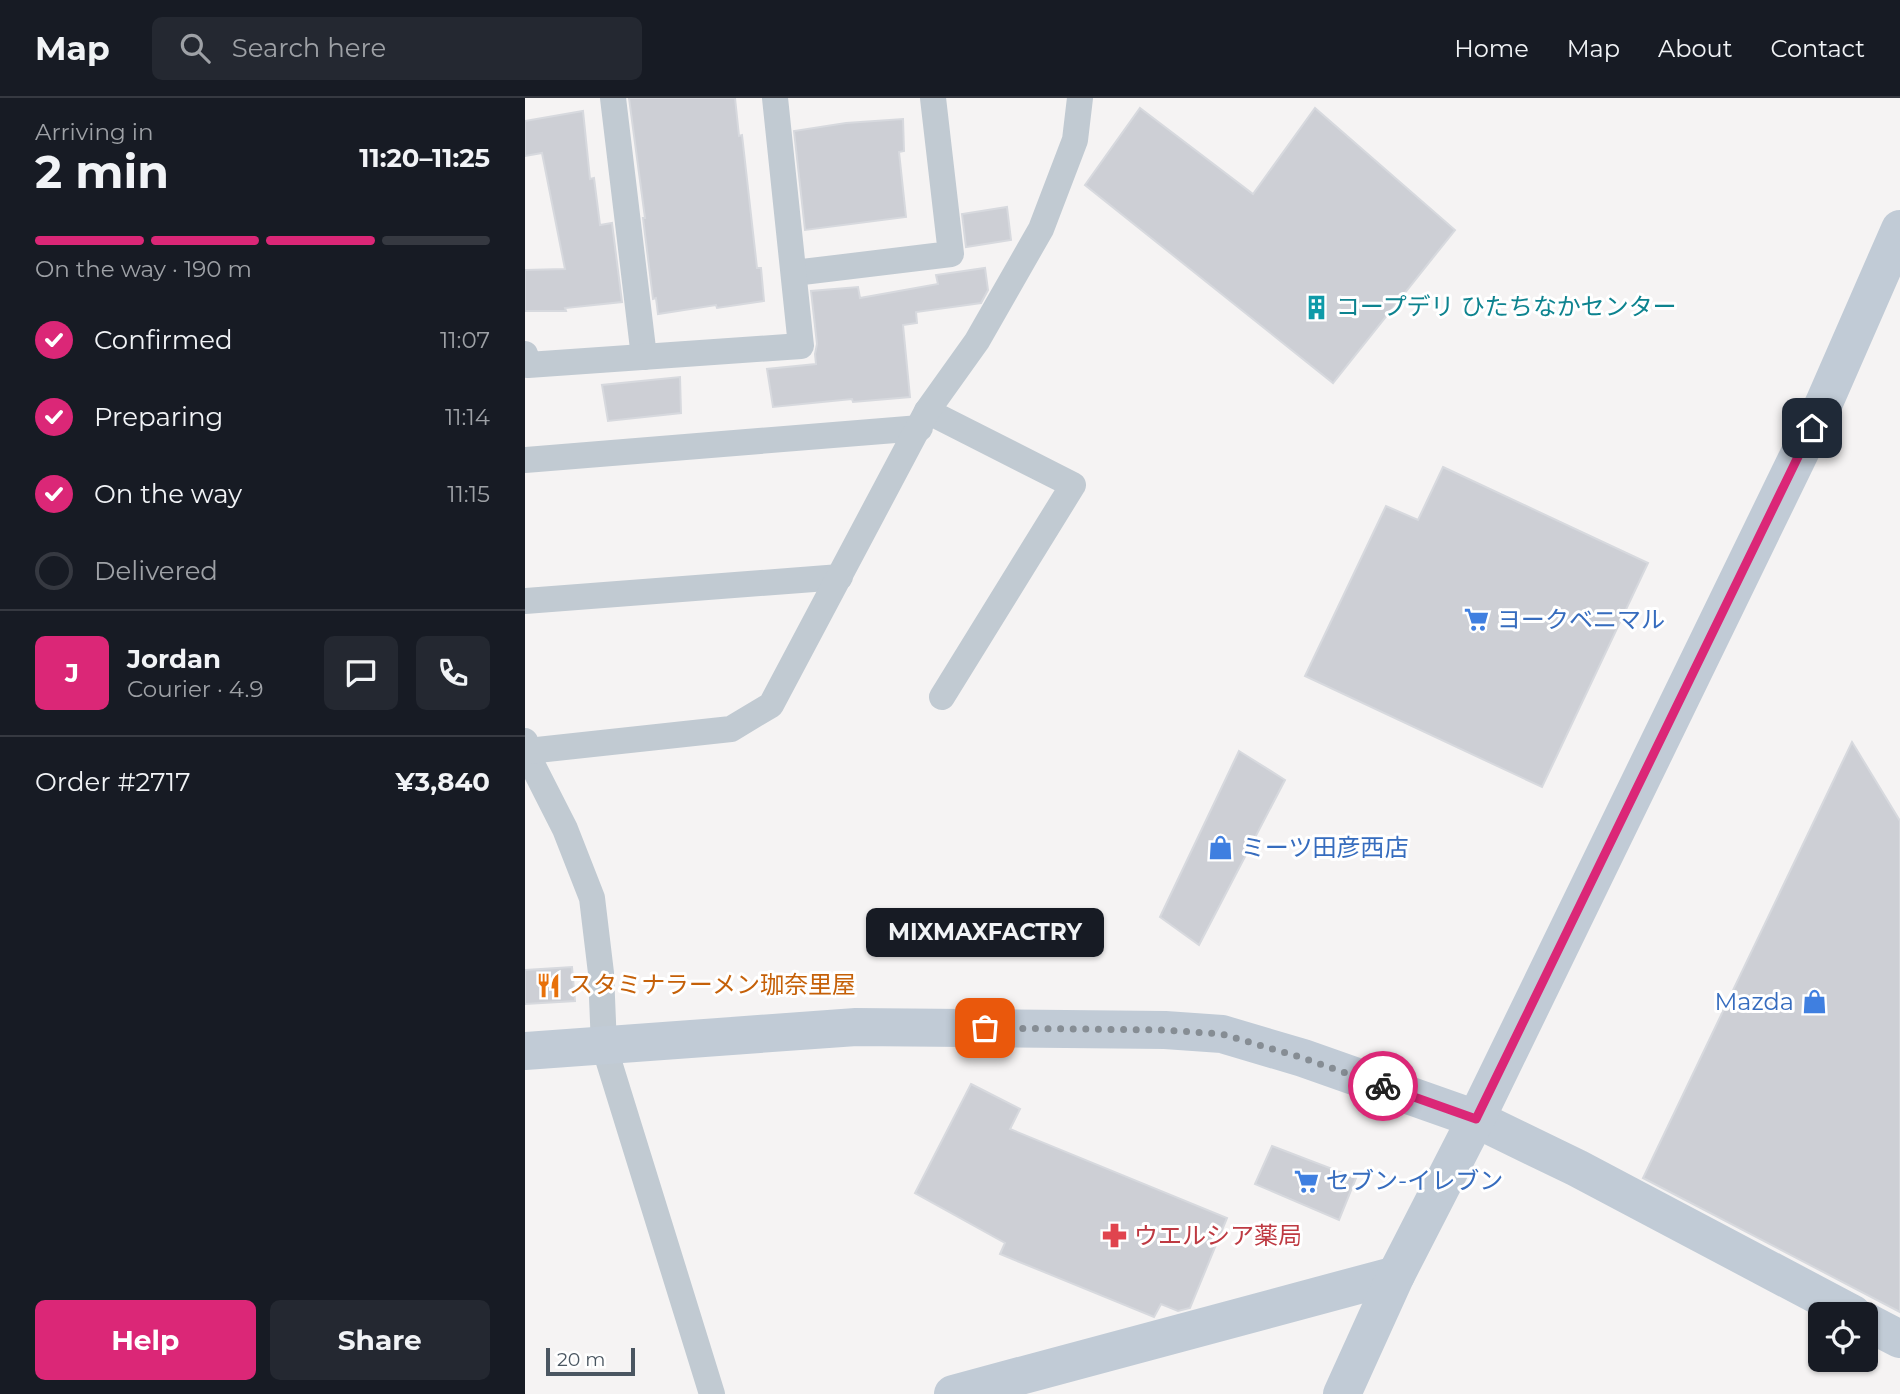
<!DOCTYPE html>
<html lang="en">
<head>
<meta charset="utf-8">
<style>
  :root { --surface:#171b24; --page:#242831; --text:#f1f3f6; --muted:#9ea1a6; --line:#363941; --accent:#db2777 }
  body { margin:0; font-family:Montserrat,"Noto Sans JP",sans-serif; background:var(--page); color:var(--text); height:100vh; display:flex; flex-direction:column; font-size:26px; white-space:nowrap }
  * { box-sizing:border-box; margin:0 }
  p { font-size:23px; color:var(--muted) }
  .icon { flex:none; width:38px; height:38px; fill:none; stroke:currentColor; stroke-width:2; stroke-linecap:round; stroke-linejoin:round }
  .map { position:relative; flex:1; overflow:hidden }
  .drawer { display:flex; flex-direction:column; background:var(--surface); width:525px }
  .drawer>* { flex:none }
  .controls { position:absolute; left:1283px; top:1204px; display:grid; gap:14px }
  .controls a { display:grid; place-items:center; width:70px; height:70px; border-radius:10px; background:var(--surface); box-shadow:0 2px 5px #0004; font-size:35px }
  .scale { position:absolute; left:21px; bottom:18px; width:89px; box-sizing:border-box; padding-left:7px; border:4px solid #4a5661; border-top:0; font-size:19px; line-height:24px; white-space:nowrap; color:#4a5661; -webkit-text-stroke:5px #fff; paint-order:stroke }
  .pin { position:absolute; display:grid; place-items:center; width:60px; height:60px; color:#fff; margin:-30px; border-radius:14px; box-shadow:0 4px 10px #0006 }
  .courier { position:absolute; display:grid; place-items:center; width:70px; height:70px; margin:-35px; border:5px solid #db2777; border-radius:50%; background:#fff; color:#222; box-shadow:0 2px 9px #0007 }
  .bubble { position:absolute; height:49px; border-radius:10px; background:var(--surface); box-shadow:0 2px 5px #0004; font-size:23px; font-weight:700; line-height:49px; text-align:center }
  .headline em { font-style:normal; font-weight:700 }
  .headline div { display:flex; flex-direction:column-reverse }
  .headline { display:flex; align-items:center; justify-content:space-between; height:119px; padding:0 35px }
  h1 { font-size:46px; font-weight:700; line-height:52px }
  .bar { display:grid; grid-template-columns:repeat(4,1fr); gap:10px 7px; align-content:center; height:84px; padding:0 35px }
  .bar i { height:9px; border-radius:5px; background:var(--line) }
  .bar .on { background:var(--accent) }
  .bar p { grid-column:span 4 }
  .line { display:flex; align-items:center; gap:18px; padding:0 35px; border-top:2px solid var(--line) }
  .line div { flex:1 }
  .round { display:grid; place-items:center; flex:none; width:74px; height:74px; border-radius:10px; background:var(--page) }
  ol { padding:0 35px; list-style:none }
  li { display:flex; align-items:center; gap:21px; height:77px }
  li p { margin-inline-start:auto }
  li .icon { padding:7px; border-radius:50%; background:var(--accent); color:#fff; stroke-width:4 }
  li:last-child { color:var(--muted) }
  li i { width:38px; height:38px; border:4px solid var(--line); border-radius:50% }
  .button { display:flex; gap:14px; margin-top:auto; padding:14px 35px }
  .button a { flex:1; height:80px; border-radius:10px; background:var(--accent); color:#fff; font-size:28px; font-weight:700; line-height:80px; text-align:center }
  .button a+a { background:var(--page); color:var(--text) }
  header { display:flex; align-items:center; gap:42px; box-sizing:border-box; height:98px; padding:0 35px; background:var(--surface); border-bottom:2px solid var(--line) }
  header strong { font-size:33px }
  nav { display:flex; gap:38px; margin-inline-start:auto; font-size:24px }
  .search { width:490px; height:63px; background:var(--page); display:flex; align-items:center; gap:18px; box-sizing:border-box; padding:0 24px; border-radius:10px; color:var(--muted); font-size:26px }
  main { display:flex; flex:1; min-height:0 }
  .map>svg:first-child { display:block }
  .building { fill:#cdcfd5; stroke:#d7d9de; stroke-width:2 }
  .lines { fill:none; stroke-linecap:round; stroke-linejoin:round }
  .street { stroke:#c1cad2; stroke-width:26 }
  .secondary { stroke:#c1cbd6; stroke-width:38 }
  .done { stroke:#868d94; stroke-width:7; stroke-dasharray:0 12.6 }
  .route { stroke:#db2777; stroke-width:9 }
  .labels { text-anchor:middle; stroke-width:6; stroke-linejoin:round; paint-order:stroke }
  .culture-label { font-size:24px; fill:#0d838f; stroke:#fff; text-anchor:start }
  .shop-label { font-size:24px; fill:#366cbe; stroke:#fff; text-anchor:start }
  .food-label { font-size:24px; fill:#c56008; stroke:#fff; text-anchor:start }
  .health-label { font-size:24px; fill:#be3a42; stroke:#fff; text-anchor:start }
</style>
</head>
<body>
<header>
<strong>Map</strong>
<div class="search"><svg class="icon" aria-label="search" viewBox="0 0 24 24"><circle cx="10" cy="10" r="6"/><path d="M15 15l6 6"/></svg>Search here</div>
<nav><a>Home</a><a>Map</a><a>About</a><a>Contact</a></nav>
</header>
<main>
<section class="drawer">
<div class="headline"><div><h1>2 min</h1><p>Arriving in</p></div><em>11:20–11:25</em></div>
<div class="bar"><i class="on"></i><i class="on"></i><i class="on"></i><i></i><p>On the way · 190 m</p></div>
<ol>
<li><svg class="icon" aria-label="check" viewBox="0 0 24 24"><path d="M5 12l5 5 9-10"/></svg>Confirmed<p>11:07</p></li>
<li><svg class="icon" aria-label="check" viewBox="0 0 24 24"><path d="M5 12l5 5 9-10"/></svg>Preparing<p>11:14</p></li>
<li><svg class="icon" aria-label="check" viewBox="0 0 24 24"><path d="M5 12l5 5 9-10"/></svg>On the way<p>11:15</p></li>
<li><i></i>Delivered</li>
</ol>
<div class="line" style="height:126px"><b class="round" style="background:var(--accent);color:#fff">J</b><div><b>Jordan</b><p>Courier · 4.9</p></div><a class="round"><svg class="icon" aria-label="chat" viewBox="0 0 24 24"><path d="M4 5h16v11H9l-5 4z"/></svg></a><a class="round"><svg class="icon" aria-label="phone" viewBox="0 0 24 24"><path d="M5 4h4l2 5-3 2q2 4 5 5l2-3 5 2v4C11 20 4 13 5 4z"/></svg></a></div>
<div class="line" style="height:91px"><div>Order #2717</div><b>¥3,840</b></div>
<div class="button"><a>Help</a><a>Share</a></div>
</section>
<div class="map">
<svg width="1375" height="1296" viewBox="0 0 1375 1296">
  <rect width="100%" height="100%" fill="#f5f3f3"/>
  <g class="building">
    <path d="M 104,0 L 210,0 L 214,38 L 217,37 L 232,170 L 236,170 L 239,203 L 192,210 L 191,207 L 133,216 L 131,200 L 128,201 L 118,120 L 120,120 Z"/>
    <path d="M 615,10 L 728,96 L 790,10 L 930,132 L 808,285 L 560,87 Z"/>
    <path d="M 58,13 L 65,81 L 69,80 L 75,127 L 87,125 L 97,204 L 40,210 L 41,213 L 0,213 L 0,172 L 40,171 L 17,55 L 0,58 L 0,23 Z"/>
    <path d="M 378,21 L 379,53 L 374,54 L 381,119 L 280,132 L 269,33 L 321,25 Z"/>
    <path d="M 482,109 L 486,142 L 441,149 L 437,116 Z"/>
    <path d="M 460,170 L 463,192 L 456,205 L 391,214 L 392,225 L 378,227 L 385,299 L 328,304 L 327,301 L 248,309 L 242,271 L 291,266 L 290,256 L 292,246 L 286,193 L 333,189 L 335,200 L 413,186 L 411,177 Z"/>
    <path d="M 155,279 L 156,315 L 83,323 L 77,287 Z"/>
    <path d="M 918,369 L 1123,465 L 1017,689 L 780,578 L 861,408 L 893,422 Z"/>
    <path d="M 1327,644 L 1375,723 L 1375,1214 L 1118,1080 Z"/>
    <path d="M 714,653 L 760,682 L 674,847 L 635,819 Z"/>
    <path d="M 47,869 L 50,903 L 0,906 L 0,872 Z"/>
    <path d="M 446,986 L 495,1011 L 485,1031 L 702,1120 L 665,1210 L 653,1213 L 636,1206 L 629,1219 L 475,1156 L 480,1145 L 390,1095 Z"/>
    <path d="M 747,1048 L 831,1080 L 814,1122 L 730,1086 Z"/>
  </g>
  <g class="lines">
    <g class="street">
      <path d="M 88,0 L 119,259"/>
      <path d="M 269,175 L 426,156 L 408,0"/>
      <path d="M 0,256 L 3,267 L 276,248 L 250,0"/>
      <path d="M 402,313 L 548,387 L 417,599"/>
      <path d="M 0,362 L 395,330"/>
      <path d="M 0,503 L 315,479"/>
      <path d="M 0,643 L 8,668 L 40,731 L 67,800 L 76,875 L 79,948 L 187,1296"/>
      <path d="M 3,653 L 206,631 L 246,607 L 402,313 L 452,243 L 516,131 L 550,42 L 555,0"/>
    </g>
    <g class="secondary">
      <path d="M 0,953 L 331,929 L 640,932 L 697,936 L 778,960 L 951,1021 L 1052,1070 L 1328,1216"/>
      <path d="M 1340,1223 L 1375,1241"/>
      <path d="M 428,1296 L 871,1177"/>
      <path d="M 817,1296 L 871,1177 L 951,1021 L 1299,305 L 1375,131"/>
    </g>
  </g>
  <g class="lines">
    <path class="done" d="M 460,930 L 640,932 L 697,936 L 778,960 L 858,988"/>
    <path class="route" d="M 858,988 L 951,1021 L 1287,330"/>
  </g>
  <defs>
    <symbol id="building-bare" viewBox="-9 -9 18 18"><path d="M-4-6H4V6H1V3H-1V6H-4ZM-2.5-4.3h1.7v1.8h-1.7ZM.8-4.3h1.7v1.8H.8ZM-2.5-1h1.7V.8h-1.7ZM.8-1h1.7V.8H.8Z" fill="#0f9aa8" stroke="#fff" stroke-width="2.5" paint-order="stroke"/></symbol>
    <symbol id="supermarket-bare" viewBox="-9 -9 18 18"><path d="M-6-5.5h2.5l.6 2H6L4.5 2H-2.5L-4.4-4H-6ZM-1.5 3.2a1.3 1.3 0 1 0 .1 0ZM3 3.2a1.3 1.3 0 1 0 .1 0Z" fill="#3f7fe0" stroke="#fff" stroke-width="2.5" paint-order="stroke"/></symbol>
    <symbol id="shop-bare" viewBox="-9 -9 18 18"><path d="M-5-2.5h2.3a2.7 3.5 0 0 1 5.4 0H5L5.5 6h-11ZM-1.5-2.5h3a1.5 2.3 0 0 0-3 0Z" fill="#3f7fe0" stroke="#fff" stroke-width="2.5" paint-order="stroke"/></symbol>
    <symbol id="restaurant-bare" viewBox="-9 -9 18 18"><path d="M-5-6h1v4h1v-4h1v4h1v-4h1v5L-1.5 .5V6h-2V.5L-5-1ZM5-6V6H3V1.5H1.5Q1.5-4 5-6Z" fill="#e8710a" stroke="#fff" stroke-width="2.5" paint-order="stroke"/></symbol>
    <symbol id="pharmacy-bare" viewBox="-9 -9 18 18"><path d="M-2-6h4v4h4v4h-4v4h-4v-4h-4v-4h4Z" fill="#e0444e" stroke="#fff" stroke-width="2.5" paint-order="stroke"/></symbol>
  </defs>
  <g fill-rule="evenodd">
    <use href="#building-bare" x="774" y="192" width="35" height="35"/>
    <use href="#supermarket-bare" x="934" y="504" width="35" height="35"/>
    <use href="#shop-bare" x="678" y="732" width="35" height="35"/>
    <use href="#restaurant-bare" x="6" y="870" width="35" height="35"/>
    <use href="#shop-bare" x="1272" y="886" width="35" height="35"/>
    <use href="#supermarket-bare" x="764" y="1066" width="35" height="35"/>
    <use href="#pharmacy-bare" x="572" y="1120" width="35" height="35"/>
  </g>
  <g class="labels">
    <g class="culture-label">
      <text x="811" y="217">コープデリ ひたちなかセンター</text>
    </g>
    <g class="shop-label">
      <text x="972" y="530">ヨークベニマル</text>
      <text x="716" y="758">ミーツ田彦西店</text>
      <text x="1269" y="912" text-anchor="end">Mazda</text>
      <text x="801" y="1091">セブン-イレブン</text>
    </g>
    <g class="food-label">
      <text x="44" y="895">スタミナラーメン珈奈里屋</text>
    </g>
    <g class="health-label">
      <text x="609" y="1146">ウエルシア薬局</text>
    </g>
  </g>
</svg>
<div class="controls">
<a><svg class="icon" aria-label="locate" viewBox="0 0 24 24"><circle cx="12" cy="12" r="6"/><path d="M12 2v4M12 18v4M2 12h4M18 12h4"/></svg></a>
</div>
<div class="scale">20 m</div>
<div class="pin" style="left:460px;top:930px;background:#ea580c"><svg class="icon" aria-label="bag" viewBox="0 0 24 24"><path d="M5 8h14l-1 12H6zM9 8a3 3 0 0 1 6 0"/></svg></div>
<div class="pin" style="left:1287px;top:330px;background:#1f2937"><svg class="icon" aria-label="home" viewBox="0 0 24 24"><path d="M3 11l9-7 9 7M6 9v11h12V9"/></svg></div>
<div class="courier" style="left:858px;top:988px"><svg class="icon" aria-label="bike" viewBox="0 0 24 24"><circle cx="6" cy="16" r="4"/><circle cx="18" cy="16" r="4"/><path d="M6 16l4-8h5l3 8M10 8l3 8H6M13 5h3"/></svg></div>
<div class="bubble" style="left:341px;top:810px;width:238px">MIXMAXFACTRY</div>
</div>
</main>
</body>
</html>
